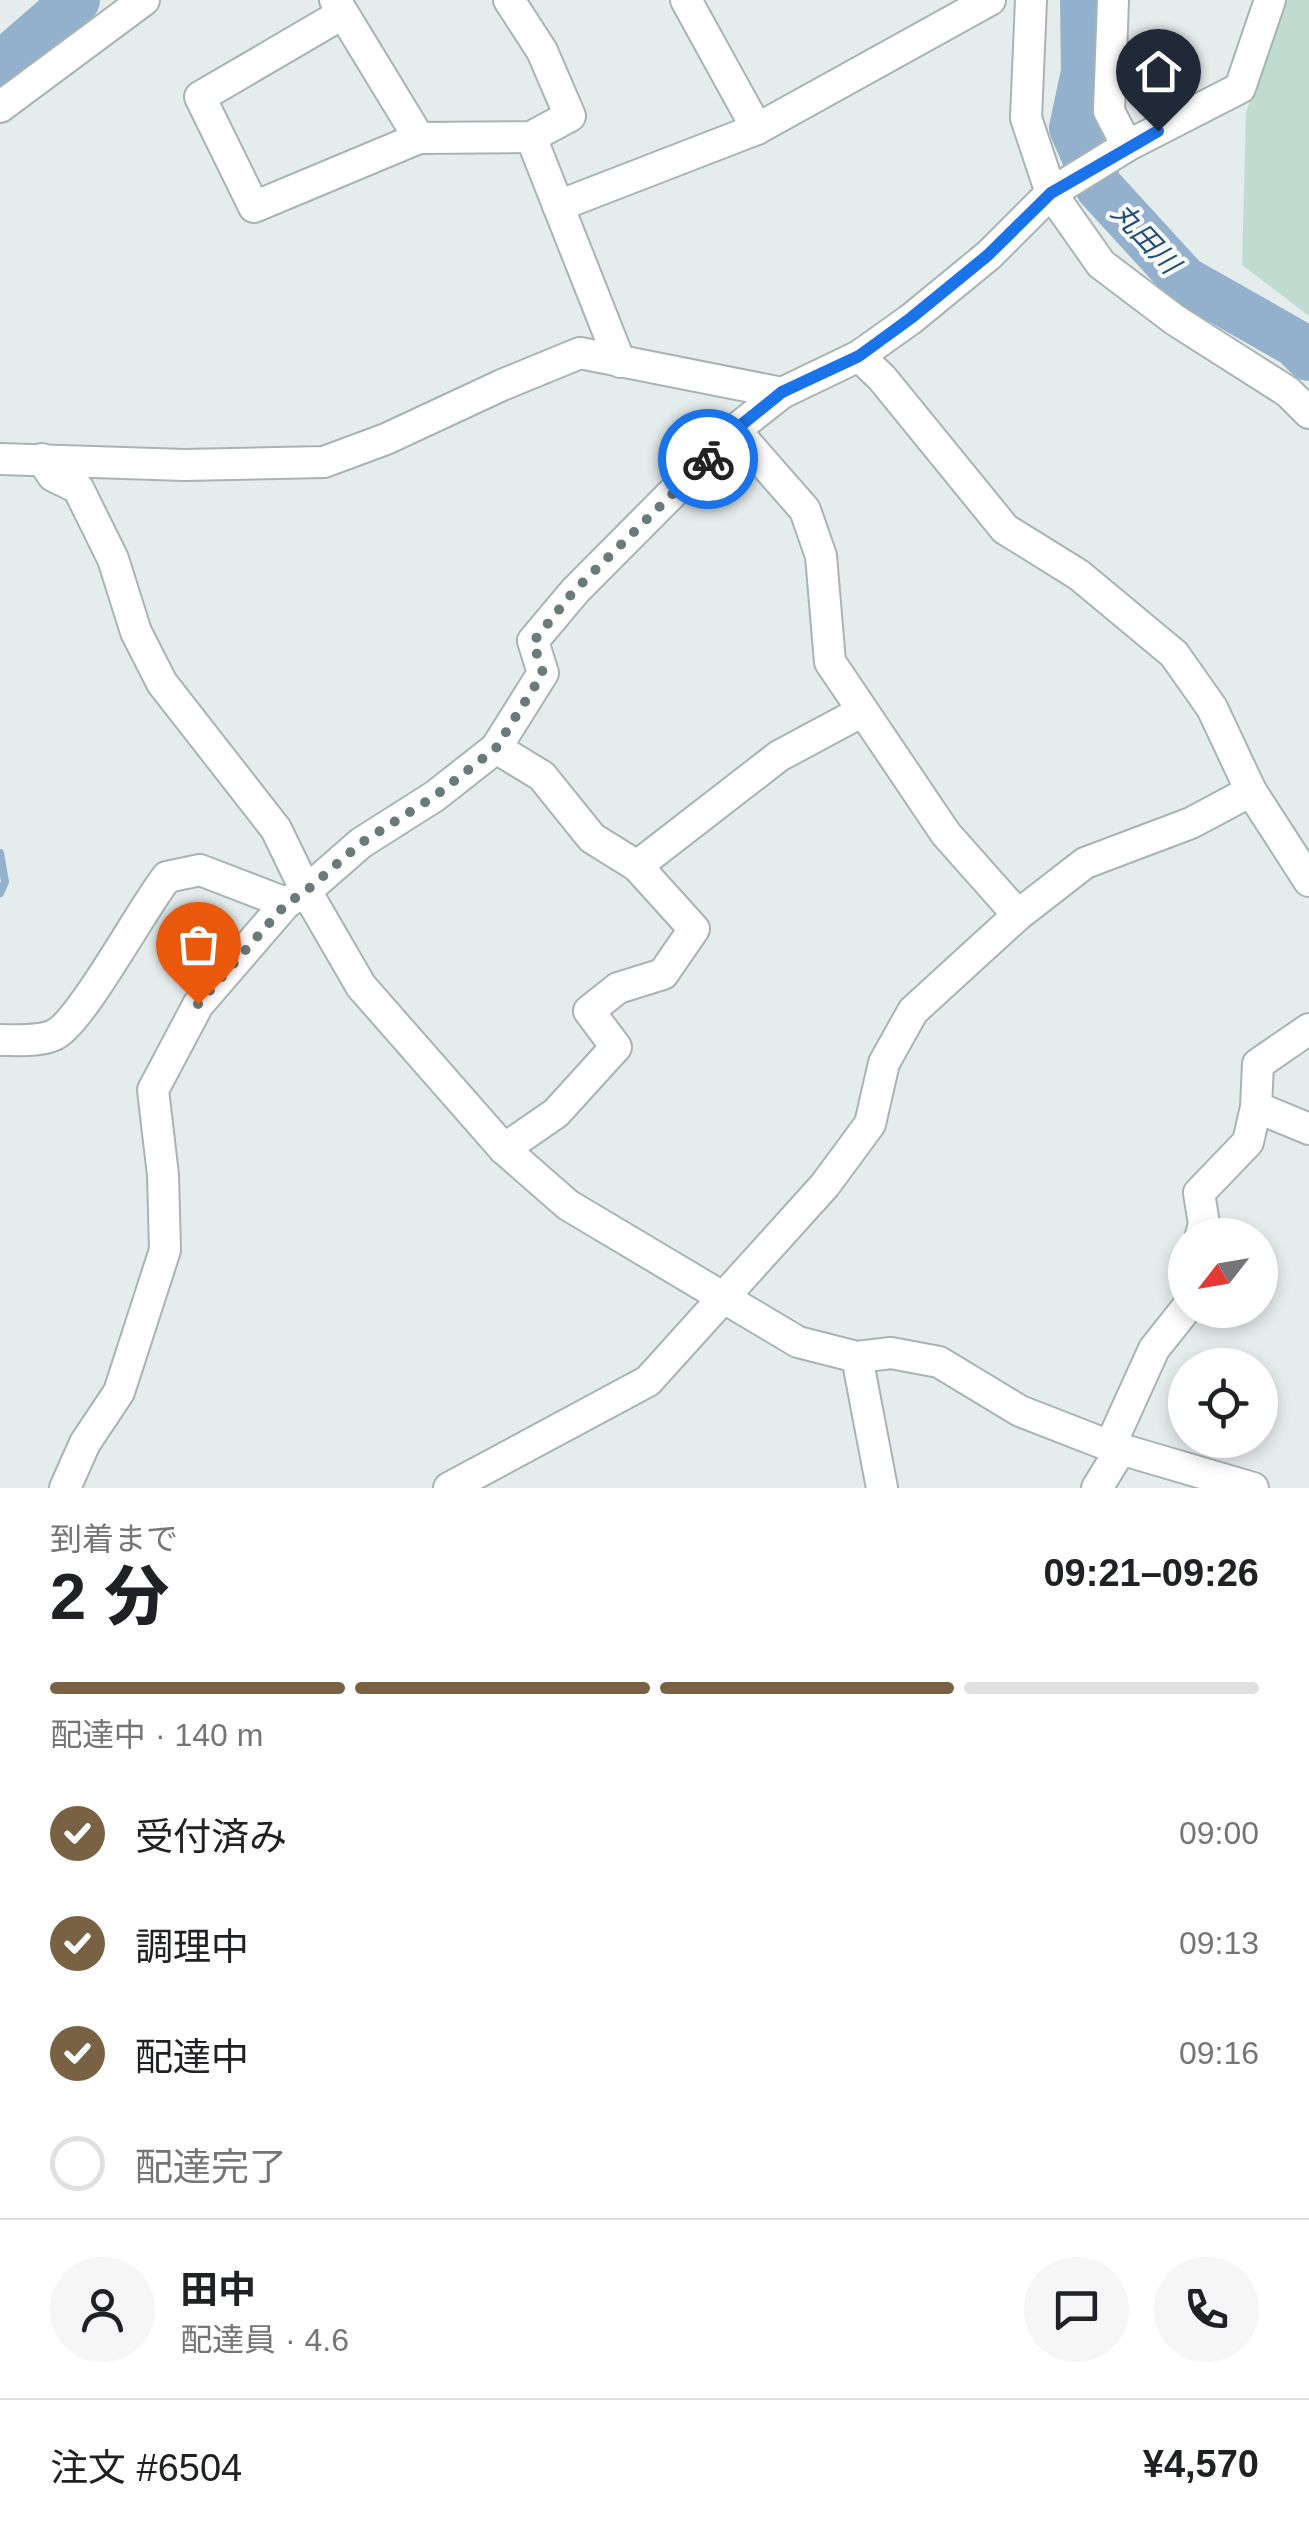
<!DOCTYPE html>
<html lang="ja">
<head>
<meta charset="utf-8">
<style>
  :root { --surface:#fff; --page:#f6f6f6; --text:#202124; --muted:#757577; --line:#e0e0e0; --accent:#796244 }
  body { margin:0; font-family:Arial,"Noto Sans JP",sans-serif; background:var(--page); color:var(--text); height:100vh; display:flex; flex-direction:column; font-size:38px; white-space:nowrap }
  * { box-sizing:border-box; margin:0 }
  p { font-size:32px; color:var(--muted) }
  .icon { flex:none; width:55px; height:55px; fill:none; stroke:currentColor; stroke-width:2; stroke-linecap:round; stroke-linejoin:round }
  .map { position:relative; height:1488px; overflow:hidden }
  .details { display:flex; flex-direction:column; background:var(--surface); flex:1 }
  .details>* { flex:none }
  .needle { width:65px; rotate:239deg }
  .controls { position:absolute; left:1168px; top:1218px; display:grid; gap:20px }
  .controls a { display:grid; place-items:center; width:110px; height:110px; border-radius:50%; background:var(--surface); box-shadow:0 5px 15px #0003; font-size:50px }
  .pin { position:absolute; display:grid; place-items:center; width:85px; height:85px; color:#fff; margin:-102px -42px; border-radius:50% 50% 50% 0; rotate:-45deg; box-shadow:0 0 10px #0007 }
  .pin .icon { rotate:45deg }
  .courier { position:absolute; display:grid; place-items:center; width:100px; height:100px; margin:-50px; border:8px solid #1a73e8; border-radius:50%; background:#fff; color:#222; box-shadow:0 2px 12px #0007 }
  .overview em { font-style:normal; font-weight:800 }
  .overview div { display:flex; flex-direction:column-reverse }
  .overview { display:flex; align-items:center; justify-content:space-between; height:170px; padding:0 50px }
  h1 { font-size:65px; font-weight:800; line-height:75px }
  .bar { display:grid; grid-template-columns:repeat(4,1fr); gap:15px 10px; align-content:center; height:120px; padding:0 50px }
  .bar i { height:12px; border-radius:8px; background:var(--line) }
  .bar .on { background:var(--accent) }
  .bar p { grid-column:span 4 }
  .line { display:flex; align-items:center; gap:25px; padding:0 50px; border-top:2px solid var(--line) }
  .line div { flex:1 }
  .round { display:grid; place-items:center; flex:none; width:105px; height:105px; border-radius:52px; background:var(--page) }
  ol { padding:0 50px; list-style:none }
  li { display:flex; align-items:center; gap:30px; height:110px }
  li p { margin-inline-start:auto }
  li .icon { padding:10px; border-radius:50%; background:var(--accent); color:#fff; stroke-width:4 }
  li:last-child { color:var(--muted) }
  li i { width:55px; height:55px; border:5px solid var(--line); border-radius:50% }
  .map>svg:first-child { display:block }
  .green { fill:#c0dcd1 }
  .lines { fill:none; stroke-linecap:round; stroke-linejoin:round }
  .stream { stroke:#93b1cd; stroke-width:8 }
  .river { stroke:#93b1cd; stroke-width:48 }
  .minor-casing { stroke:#a8b4b4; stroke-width:34 }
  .minor { stroke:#fff; stroke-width:30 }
  .done { stroke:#697a7b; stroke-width:10; stroke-dasharray:0 18 }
  .route { stroke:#1a73e8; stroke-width:12 }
  .labels { text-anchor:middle; stroke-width:8; stroke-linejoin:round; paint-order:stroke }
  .water-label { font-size:28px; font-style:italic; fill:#254d75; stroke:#f6faf9 }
</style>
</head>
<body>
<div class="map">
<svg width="1309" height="1488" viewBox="0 0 1309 1488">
  <rect width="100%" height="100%" fill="#e5edec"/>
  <path class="green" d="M 1286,0 L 1309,0 L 1309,316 L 1242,265 L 1246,112 Z"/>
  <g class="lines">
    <path class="stream" d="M 0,853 L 5,882 L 0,893"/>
    <g class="river">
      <path d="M 1084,0 L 1085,72 L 1073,128 L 1099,187 L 1184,280 L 1295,343 L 1309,357"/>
      <path d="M 0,66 L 76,0"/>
    </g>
    <defs>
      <g id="minor">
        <path d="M 335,0 L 419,138"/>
        <path d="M 686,0 L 757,129"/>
        <path d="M 1031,0 L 1026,118 L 1051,193 L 1101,264 L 1175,320 L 1288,392 L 1309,413"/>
        <path d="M 1113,0 L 1109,111 L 1127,146"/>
        <path d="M 342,14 L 200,97 L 254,207 L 419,138 L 531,137 L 570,116 L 542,51 L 509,0"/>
        <path d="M 0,107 L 144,0"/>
        <path d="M 531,137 L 620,362"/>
        <path d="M 558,206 L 757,129 L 990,0"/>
        <path d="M 859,356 L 882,378 L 1005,529 L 1079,575 L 1174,654 L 1212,708 L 1251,791 L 1309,881"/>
        <path d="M 735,430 L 805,510 L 821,556 L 830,662 L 946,834 L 1018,915"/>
        <path d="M 0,459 L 185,465 L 324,462 L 386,439 L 502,385 L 580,353 L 782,393"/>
        <path d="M 42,459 L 53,476 L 78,488 L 113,559 L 136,632 L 162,683 L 276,829 L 306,891 L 361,986 L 504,1149 L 568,1205 L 798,1342 L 857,1357 L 891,1353 L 939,1362 L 1020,1411 L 1110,1446 L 1253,1488"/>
        <path d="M 496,748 L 542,776 L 592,838 L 637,866 L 694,929 L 663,974 L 618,988 L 589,1011 L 616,1047 L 556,1113 L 504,1149"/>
        <path d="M 637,866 L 779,756 L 861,712"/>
        <path d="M 0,1040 C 16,1040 39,1042 54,1035 C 81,1023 142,908 167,877 L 200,870 L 286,903"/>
        <path d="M 1256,1107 L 1309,1129"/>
        <path d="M 1201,1235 L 1204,1224 L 1199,1193 L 1248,1142 L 1256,1107 L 1258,1064 L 1309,1029"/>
        <path d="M 857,1357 L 882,1488"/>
        <path d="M 1110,1446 L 1154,1349 L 1185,1310"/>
        <path d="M 65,1488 L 85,1443 L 119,1392 L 165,1250 L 163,1175 L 153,1090 L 198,1005 L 286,903 L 306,891 L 361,843 L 435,796 L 496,748 L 543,673 L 533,641 L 575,591 L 735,430 L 782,393 L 859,356 L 911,319 L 989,255 L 1051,193 L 1127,146 L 1240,88 L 1270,0"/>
        <path d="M 449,1488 L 648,1381 L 825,1185 L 870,1124 L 884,1063 L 913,1011 L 1018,915 L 1085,863 L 1191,823 L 1251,791"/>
        <path d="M 1097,1488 L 1121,1449"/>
      </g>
    </defs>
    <use href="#minor" class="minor-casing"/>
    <use href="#minor" class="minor"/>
  </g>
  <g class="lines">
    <path class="done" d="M 198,1004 L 286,904 L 306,891 L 361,843 L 435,796 L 496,748 L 543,673 L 533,642 L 574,591 L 708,459"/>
    <path class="route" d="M 708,459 L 735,430 L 782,392 L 859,356 L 911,318 L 988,255 L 1051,193 L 1158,131"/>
  </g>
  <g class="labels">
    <g class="water-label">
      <text transform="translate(1146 238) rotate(47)" y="10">丸田川</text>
    </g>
  </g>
</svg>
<div class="controls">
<a><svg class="needle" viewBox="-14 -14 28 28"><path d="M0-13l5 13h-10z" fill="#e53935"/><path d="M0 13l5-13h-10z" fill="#757577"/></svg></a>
<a><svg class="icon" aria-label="locate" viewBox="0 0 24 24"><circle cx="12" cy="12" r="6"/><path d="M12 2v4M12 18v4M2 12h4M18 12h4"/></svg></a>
</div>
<div class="pin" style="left:198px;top:1004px;background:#ea580c"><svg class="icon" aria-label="bag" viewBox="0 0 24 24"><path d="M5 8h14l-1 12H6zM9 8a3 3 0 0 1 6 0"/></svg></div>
<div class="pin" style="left:1158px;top:131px;background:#1f2937"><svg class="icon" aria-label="home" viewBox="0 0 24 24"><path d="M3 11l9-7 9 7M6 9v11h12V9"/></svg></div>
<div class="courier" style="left:708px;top:459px"><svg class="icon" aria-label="bike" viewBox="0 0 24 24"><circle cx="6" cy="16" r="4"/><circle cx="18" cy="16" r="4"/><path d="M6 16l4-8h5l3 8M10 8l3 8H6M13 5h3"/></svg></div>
</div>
<section class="details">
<div class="overview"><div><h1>2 分</h1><p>到着まで</p></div><em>09:21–09:26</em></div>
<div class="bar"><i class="on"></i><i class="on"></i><i class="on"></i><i></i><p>配達中 · 140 m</p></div>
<ol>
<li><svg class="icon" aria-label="check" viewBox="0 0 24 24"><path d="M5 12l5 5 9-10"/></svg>受付済み<p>09:00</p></li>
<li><svg class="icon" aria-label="check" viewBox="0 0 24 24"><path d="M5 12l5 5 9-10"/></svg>調理中<p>09:13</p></li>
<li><svg class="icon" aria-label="check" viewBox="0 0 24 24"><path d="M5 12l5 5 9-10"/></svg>配達中<p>09:16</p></li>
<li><i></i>配達完了</li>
</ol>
<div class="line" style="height:180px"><a class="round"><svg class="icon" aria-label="person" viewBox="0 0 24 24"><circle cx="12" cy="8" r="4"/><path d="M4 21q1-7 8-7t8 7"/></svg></a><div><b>田中</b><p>配達員 · 4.6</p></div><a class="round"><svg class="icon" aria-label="chat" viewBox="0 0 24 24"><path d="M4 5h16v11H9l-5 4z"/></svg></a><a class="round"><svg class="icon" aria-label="phone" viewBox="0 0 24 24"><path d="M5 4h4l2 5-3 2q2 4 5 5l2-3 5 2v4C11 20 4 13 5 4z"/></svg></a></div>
<div class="line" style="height:130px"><div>注文 #6504</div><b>¥4,570</b></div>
</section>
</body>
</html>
